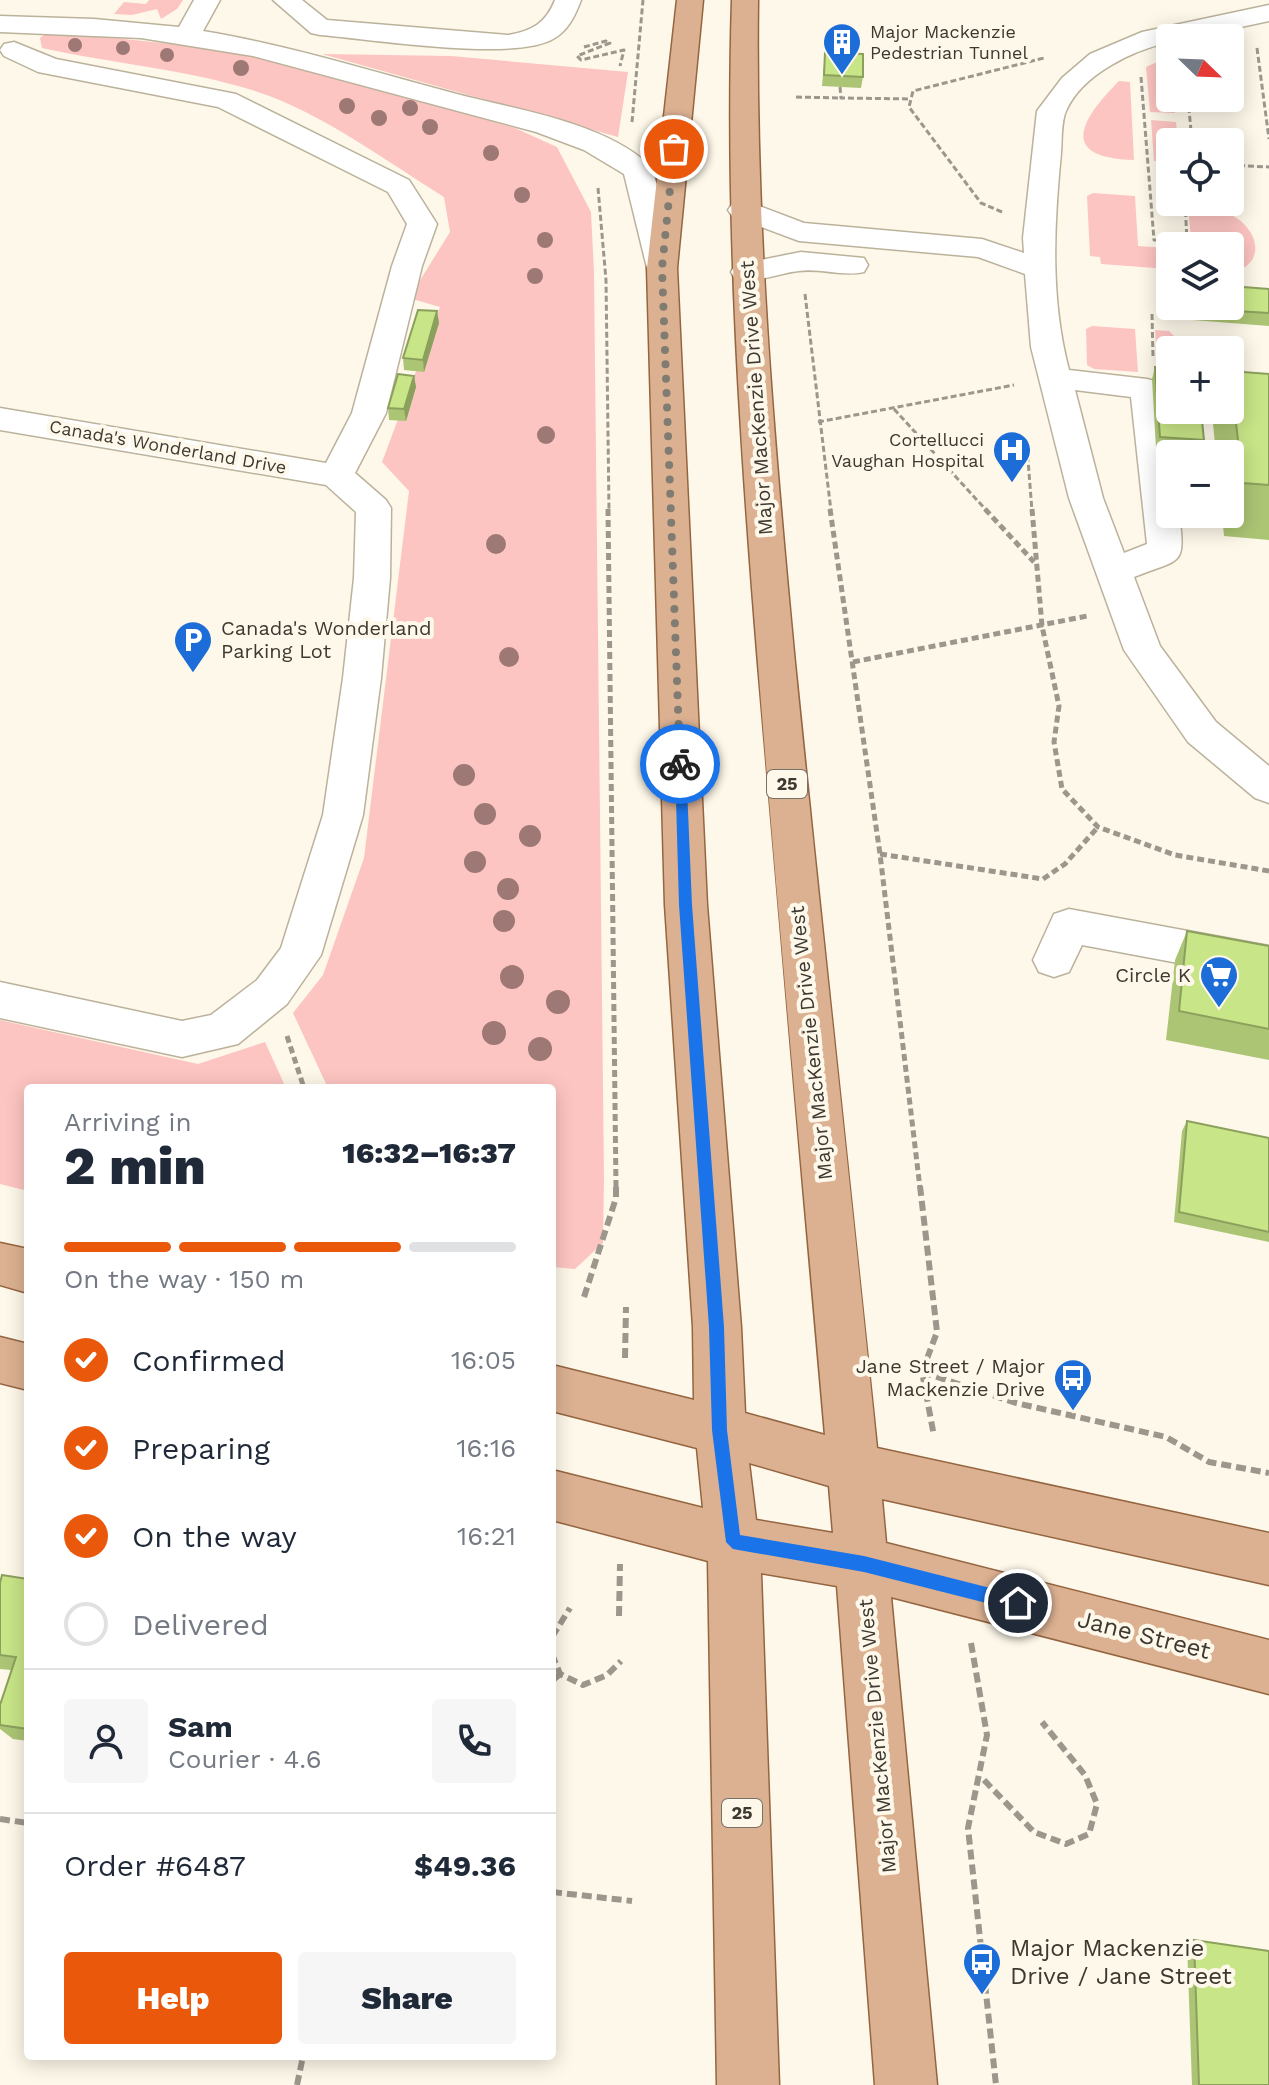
<!DOCTYPE html>
<html lang="en">
<head>
<meta charset="utf-8">
<style>
  :root { --surface:#fff; --page:#f6f6f7; --text:#1f2937; --muted:#747a83; --line:#e0e1e3; --accent:#ea580c }
  body { margin:0; font-family:"Work Sans",sans-serif; background:var(--page); color:var(--text); height:100vh; display:flex; flex-direction:column; font-size:30px; white-space:nowrap }
  * { box-sizing:border-box; margin:0 }
  p { font-size:26px; color:var(--muted) }
  .icon { flex:none; width:44px; height:44px; fill:none; stroke:currentColor; stroke-width:2; stroke-linecap:round; stroke-linejoin:round }
  .map { position:relative; flex:1; overflow:hidden }
  .side { position:absolute; left:24px; top:1084px; width:532px; height:976px; display:flex; flex-direction:column; background:var(--surface); border-radius:8px; box-shadow:0 4px 20px #0003 }
  .side>* { flex:none }
  .needle { width:52px; rotate:113deg }
  .tools { position:absolute; left:1156px; top:24px; display:grid; gap:16px }
  .tools a { display:grid; place-items:center; width:88px; height:88px; border-radius:8px; background:var(--surface); box-shadow:0 4px 20px #0003; font-size:40px }
  .pin { position:absolute; display:grid; place-items:center; width:68px; height:68px; color:#fff; margin:-34px; border:4px solid #fff; border-radius:50%; box-shadow:0 2px 8px #0007 }
  .courier { position:absolute; display:grid; place-items:center; width:80px; height:80px; margin:-40px; border:6px solid #1a73e8; border-radius:50%; background:#fff; color:#222; box-shadow:0 2px 10px #0007 }
  .headline em { font-style:normal; font-weight:800 }
  .headline div { display:flex; flex-direction:column-reverse }
  .headline { display:flex; align-items:center; justify-content:space-between; height:136px; padding:0 40px }
  h1 { font-size:52px; font-weight:800; line-height:60px }
  .bar { display:grid; grid-template-columns:repeat(4,1fr); gap:12px 8px; align-content:center; height:96px; padding:0 40px }
  .bar i { height:10px; border-radius:6px; background:var(--line) }
  .bar .selected { background:var(--accent) }
  .bar p { grid-column:span 4 }
  .line { display:flex; align-items:center; gap:20px; padding:0 40px; border-top:2px solid var(--line) }
  .line div { flex:1 }
  .round { display:grid; place-items:center; flex:none; width:84px; height:84px; border-radius:8px; background:var(--page) }
  ol { padding:0 40px; list-style:none }
  li { display:flex; align-items:center; gap:24px; height:88px }
  li p { margin-inline-start:auto }
  li .icon { padding:8px; border-radius:50%; background:var(--accent); color:#fff; stroke-width:4 }
  li:last-child { color:var(--muted) }
  li i { width:44px; height:44px; border:4px solid var(--line); border-radius:50% }
  .action { display:flex; gap:16px; margin-top:auto; padding:16px 40px }
  .action a { flex:1; height:92px; border-radius:8px; background:var(--accent); color:#fff; font-size:32px; font-weight:800; line-height:92px; text-align:center }
  .action a+a { background:var(--page); color:var(--text) }
  .map>svg:first-child { display:block }
  .green { fill:#fdc5c2 }
  .lines { fill:none; stroke-linecap:round; stroke-linejoin:round }
  .minor-casing { stroke:#bbb29b; stroke-width:3 }
  .major-casing { stroke:#956540; stroke-width:3 }
  .path-far2 { stroke:#9c978c; stroke-width:3; stroke-dasharray:6 3; stroke-linecap:butt }
  .path-far1 { stroke:#9c978c; stroke-width:5; stroke-dasharray:7 4; stroke-linecap:butt }
  .path { stroke:#9c978c; stroke-width:6; stroke-dasharray:10 5; stroke-linecap:butt }
  .minor { fill:#fff; fill-rule:evenodd }
  .major { fill:#dcb192; fill-rule:evenodd }
  .tree { fill:#9d7874 }
  .wall { fill:#acc574 }
  .shaded-wall { fill:#8ca05e }
  .building { fill:#c8e587; stroke:#8ca05e; stroke-width:2 }
  .route { fill:#1a73e8 }
  .done { stroke:#817c71; stroke-width:8; stroke-dasharray:0 14.4 }
  .labels { text-anchor:middle; stroke-width:8; stroke-linejoin:round; paint-order:stroke }
  .far-poi-label { font-size:18px; fill:#3d3930; stroke:#fef8ea; text-anchor:start }
  .far-street-label { font-size:18px; fill:#3d3930; stroke:#fef8ea }
  .shield { fill:#fef8ea; stroke:#777268; stroke-width:2 }
  .shield-label { font-size:18px; font-weight:bold; fill:#3d3930 }
  .street-label { font-size:20px; fill:#3d3930; stroke:#fef8ea }
  .poi-label { font-size:20px; fill:#3d3930; stroke:#fef8ea; text-anchor:end }
  .near-street-label { font-size:24px; fill:#3d3930; stroke:#fef8ea }
  .near-poi-label { font-size:24px; fill:#3d3930; stroke:#fef8ea; text-anchor:start }
</style>
</head>
<body>
<div class="map">
<svg width="1269" height="2085" viewBox="0 0 1269 2085">
  <rect width="100%" height="100%" fill="#fef8ea"/>
  <g class="green">
    <path d="M 149,0 L 183,0 L 177,9 L 161,19 L 157,9 L 132,15 L 114,14 L 124,2 L 146,4 Z"/>
    <path d="M 49,31 L 219,49 L 290,64 L 515,128 L 557,147 L 591,212 L 594,272 L 604,1178 L 603,1243 L 575,1269 L 552,1267 L 552,1088 L 328,1088 L 293,1013 L 323,975 L 364,858 L 409,491 L 382,462 L 440,307 L 409,298 L 450,232 L 444,197 C 386,161 322,113 258,92 C 187,69 114,64 42,48 L 40,38 Z"/>
    <path d="M 322,54 L 451,56 L 628,72 L 618,137 Z"/>
    <path d="M 1170,56 L 1170,98 L 1174,98 L 1175,113 L 1150,112 L 1146,67 Z"/>
    <path d="M 1119,81 L 1130,82 L 1134,160 C 1057,158 1081,119 1119,81 Z"/>
    <path d="M 1151,120 L 1176,122 L 1178,142 L 1170,142 L 1170,162 L 1154,161 Z"/>
    <path d="M 1093,193 L 1135,196 L 1138,246 L 1167,248 L 1168,269 L 1101,264 L 1100,257 L 1090,256 L 1087,196 Z"/>
    <path d="M 1188,209 C 1200,210 1216,208 1227,213 C 1259,226 1269,265 1230,273 L 1230,246 L 1192,246 Z"/>
    <path d="M 1092,326 L 1135,329 L 1138,372 L 1094,369 L 1087,365 L 1086,329 Z"/>
    <path d="M 1155,330 L 1169,331 L 1174,336 L 1175,350 L 1170,350 L 1170,375 L 1158,374 Z"/>
    <path d="M 0,1020 L 198,1064 L 265,1042 L 286,1088 L 28,1088 L 28,1191 L 0,1184 Z"/>
  </g>
  <g class="lines">
    <defs>
      <g id="minor">
        <path d="M 194,0 L 220,0 L 203,31 C 288,45 370,71 453,93 C 512,109 600,121 647,163 C 658,173 673,249 677,268 L 673,275 L 662,277 L 651,275 L 647,268 L 624,174 L 584,150 L 536,132 L 253,56 L 141,38 L 0,32 L 0,16 L 94,19 L 179,27 Z"/>
        <path d="M 273,0 L 302,0 L 327,20 L 508,35 C 532,31 546,23 555,0 L 581,0 C 575,16 568,31 553,39 C 513,62 371,39 320,35 L 311,33 Z"/>
        <path d="M 1269,5 L 1269,21 L 1190,38 L 1170,38 L 1170,42 C 1133,50 1082,74 1066,111 C 1061,122 1062,141 1061,153 C 1054,226 1050,298 1069,370 L 1147,379 L 1159,382 L 1163,389 L 1172,454 L 1170,514 L 1179,514 C 1186,568 1181,558 1134,577 L 1160,646 L 1216,722 L 1269,766 L 1269,803 L 1255,798 L 1188,742 L 1124,650 L 1069,498 L 1031,347 L 1025,274 L 978,257 L 799,241 L 732,216 L 728,210 L 732,204 L 743,201 L 754,204 L 804,223 L 982,239 L 1024,253 L 1023,238 L 1037,111 L 1062,78 L 1090,54 L 1142,32 ZM 1075,390 L 1131,397 L 1147,544 L 1124,553 L 1103,498 Z"/>
        <path d="M 14,42 L 56,59 L 236,94 L 409,180 L 437,224 L 422,266 L 386,413 L 355,473 L 386,500 L 391,508 L 390,578 L 381,678 L 363,815 L 321,955 L 287,1004 L 238,1044 L 182,1057 L 0,1018 L 0,982 L 182,1021 L 211,1015 L 257,980 L 281,948 L 323,815 L 343,678 L 354,578 L 356,512 L 326,485 L 0,430 L 0,408 L 326,463 L 352,413 L 392,266 L 407,224 L 388,192 L 218,107 L 38,72 L 4,56 L 0,50 L 4,44 Z"/>
        <path d="M 801,252 L 864,258 L 868,265 L 864,272 C 842,277 821,268 799,271 C 778,273 756,284 735,279 L 731,272 L 735,265 Z"/>
        <path d="M 1069,909 L 1269,946 L 1269,980 L 1082,945 L 1069,972 L 1054,977 L 1039,972 L 1033,960 L 1054,914 Z"/>
      </g>
      <g id="major">
        <path d="M 677,0 L 703,0 L 677,268 L 707,905 L 741,1327 L 745,1413 L 825,1435 C 803,1178 778,922 758,664 C 740,443 725,222 732,0 L 758,0 C 755,222 774,443 795,663 C 821,925 851,1187 877,1448 L 1269,1533 L 1269,1585 L 882,1499 L 886,1543 L 1269,1640 L 1269,1694 L 891,1597 L 937,2085 L 875,2085 L 837,1586 L 761,1573 L 779,2085 L 717,2085 L 708,1561 L 552,1520 L 552,1470 L 703,1508 L 697,1448 L 552,1411 L 552,1365 L 694,1400 L 693,1327 L 665,905 L 647,268 ZM 749,1463 L 829,1486 L 833,1533 L 756,1520 Z"/>
        <path d="M 0,1243 L 28,1249 L 28,1293 L 0,1285 Z"/>
        <path d="M 0,1337 L 28,1344 L 28,1390 L 0,1383 Z"/>
      </g>
    </defs>
    <use href="#minor" class="minor-casing"/>
    <use href="#major" class="major-casing"/>
    <g class="path-far2">
      <path d="M 584,47 L 606,41 L 610,43 L 577,56 L 581,60 L 624,50 L 620,66"/>
      <path d="M 1257,48 L 1269,139"/>
      <path d="M 1141,77 L 1154,240 L 1187,241 L 1187,246"/>
      <path d="M 840,87 L 841,98 L 911,99"/>
      <path d="M 796,97 L 841,98"/>
      <path d="M 1188,98 L 1192,142"/>
      <path d="M 632,122 L 643,0"/>
      <path d="M 1230,165 L 1269,167"/>
      <path d="M 598,188 L 606,280 L 609,511"/>
      <path d="M 1185,202 L 1187,241"/>
      <path d="M 1002,212 L 981,203 L 909,107 L 913,91 L 1044,58"/>
      <path d="M 805,294 L 831,511"/>
      <path d="M 1152,314 L 1153,357"/>
      <path d="M 894,409 L 987,511"/>
      <path d="M 818,422 L 1014,385"/>
      <path d="M 1027,447 L 1032,511"/>
    </g>
    <g class="path-far1">
      <path d="M 608,509 L 616,1188"/>
      <path d="M 830,509 L 880,854 L 920,1188"/>
      <path d="M 985,509 L 1034,562"/>
      <path d="M 1032,509 L 1042,626 L 1059,706 L 1054,742 L 1062,789 L 1098,827 L 1175,855 L 1269,871"/>
      <path d="M 853,662 L 1087,616"/>
      <path d="M 880,854 L 1043,879 L 1065,864 L 1098,827"/>
      <path d="M 287,1036 L 304,1088"/>
    </g>
    <g class="path">
      <path d="M 920,1186 L 937,1332 L 922,1372 L 934,1436"/>
      <path d="M 584,1297 L 616,1198 L 616,1186"/>
      <path d="M 625,1358 L 626,1307"/>
      <path d="M 922,1372 L 1016,1403 L 1166,1437 L 1209,1462 L 1269,1473"/>
      <path d="M 619,1616 L 620,1564"/>
      <path d="M 552,1637 L 570,1608"/>
      <path d="M 971,1643 L 987,1735 L 968,1828 L 996,2085"/>
      <path d="M 552,1654 L 560,1674 L 583,1685 L 607,1675 L 621,1661"/>
      <path d="M 552,1681 L 560,1674"/>
      <path d="M 984,1780 L 1034,1832 L 1066,1844 L 1089,1834 L 1097,1804 L 1085,1775 L 1042,1722"/>
      <path d="M 0,1819 L 28,1823"/>
      <path d="M 552,1892 L 632,1901"/>
      <path d="M 297,2085 L 303,2056"/>
    </g>
    <use href="#minor" class="minor"/>
    <use href="#major" class="major"/>
  </g>
  <g class="tree">
    <circle cx="75" cy="45" r="7"/>
    <circle cx="123" cy="48" r="7"/>
    <circle cx="167" cy="55" r="7"/>
    <circle cx="241" cy="68" r="8"/>
    <circle cx="347" cy="106" r="8"/>
    <circle cx="410" cy="108" r="8"/>
    <circle cx="379" cy="118" r="8"/>
    <circle cx="430" cy="127" r="8"/>
    <circle cx="491" cy="153" r="8"/>
    <circle cx="522" cy="195" r="8"/>
    <circle cx="545" cy="240" r="8"/>
    <circle cx="535" cy="276" r="8"/>
    <circle cx="546" cy="435" r="9"/>
    <circle cx="496" cy="544" r="10"/>
    <circle cx="509" cy="657" r="10"/>
    <circle cx="464" cy="775" r="11"/>
    <circle cx="485" cy="814" r="11"/>
    <circle cx="530" cy="836" r="11"/>
    <circle cx="475" cy="862" r="11"/>
    <circle cx="508" cy="889" r="11"/>
    <circle cx="504" cy="921" r="11"/>
    <circle cx="512" cy="977" r="12"/>
    <circle cx="558" cy="1002" r="12"/>
    <circle cx="494" cy="1033" r="12"/>
    <circle cx="540" cy="1049" r="12"/>
  </g>
  <g class="wall">
    <path d="M 825,52 L 863,77 L 861,88 L 822,86 Z"/>
    <path d="M 1168,282 L 1269,289 L 1269,326 L 1167,318 L 1165,294 Z"/>
    <path d="M 437,311 L 439,323 L 424,372 L 404,370 L 403,358 Z"/>
    <path d="M 1155,367 L 1170,410 L 1230,410 L 1230,371 L 1269,374 L 1269,540 L 1224,536 L 1222,514 L 1230,514 L 1230,454 L 1216,454 L 1213,424 L 1203,423 L 1204,440 L 1200,452 L 1156,448 L 1152,379 Z"/>
    <path d="M 414,376 L 416,387 L 406,421 L 389,420 L 388,408 Z"/>
    <path d="M 1187,931 L 1269,946 L 1269,1060 L 1166,1040 L 1175,960 Z"/>
    <path d="M 1187,1121 L 1269,1138 L 1269,1242 L 1174,1222 L 1182,1131 Z"/>
    <path d="M 28,1579 L 28,1741 L 13,1739 L 0,1729 L 0,1705 L 11,1670 L 0,1669 L 0,1583 Z"/>
    <path d="M 1194,1940 L 1269,2085 L 1192,2085 L 1187,1943 Z"/>
  </g>
  <g class="shaded-wall">
    <path d="M 437,311 L 439,323 L 424,372 L 423,360 Z"/>
    <path d="M 414,376 L 416,387 L 406,421 L 404,409 Z"/>
  </g>
  <g class="building">
    <path d="M 825,52 L 863,54 L 863,77 L 824,75 Z"/>
    <path d="M 1168,282 L 1170,282 L 1170,306 Z"/>
    <path d="M 1230,286 L 1269,289 L 1269,313 L 1170,307 L 1230,306 Z"/>
    <path d="M 418,310 L 437,311 L 423,360 L 403,358 Z"/>
    <path d="M 1155,367 L 1170,368 L 1170,410 L 1217,410 L 1217,412 L 1201,411 L 1204,440 L 1160,437 Z"/>
    <path d="M 1230,371 L 1269,374 L 1269,485 L 1243,483 Z"/>
    <path d="M 398,374 L 414,376 L 404,409 L 388,408 Z"/>
    <path d="M 1187,931 L 1269,946 L 1269,1029 L 1179,1011 Z"/>
    <path d="M 1187,1121 L 1269,1138 L 1269,1232 L 1179,1212 Z"/>
    <path d="M 2,1575 L 28,1579 L 28,1729 L 0,1725 L 0,1705 L 16,1657 L 0,1655 L 0,1583 Z"/>
    <path d="M 1194,1940 L 1269,1951 L 1269,2085 L 1199,2085 Z"/>
  </g>
  <path class="route" d="M 680,760 L 686,764 L 692,905 L 724,1327 L 727,1430 L 740,1535 L 864,1556 L 1018,1595 L 1026,1603 L 1018,1611 L 864,1572 L 733,1549 L 726,1542 L 712,1430 L 709,1327 L 679,905 L 675,764 Z"/>
  <g class="lines">
    <path class="done" d="M 674,149 L 662,268 L 680,764"/>
  </g>
  <defs>
    <symbol id="building-pin" viewBox="-11 -11 22 30"><path d="M0 17L-7.5 6A9.5 9.5 0 1 1 7.5 6Z" fill="#1d6dd8" stroke="#fef8ea"/><path d="M-4-6H4V6H1V3H-1V6H-4ZM-2.5-4.3h1.7v1.8h-1.7ZM.8-4.3h1.7v1.8H.8ZM-2.5-1h1.7V.8h-1.7ZM.8-1h1.7V.8H.8Z" fill="#fff"/></symbol>
    <symbol id="hospital-pin" viewBox="-11 -11 22 30"><path d="M0 17L-7.5 6A9.5 9.5 0 1 1 7.5 6Z" fill="#1d6dd8" stroke="#fef8ea"/><path d="M-5-5h3v3.5h4V-5h3V5h-3V1.5h-4V5h-3Z" fill="#fff"/></symbol>
    <symbol id="parking-pin" viewBox="-11 -11 22 30"><path d="M0 17L-7.5 6A9.5 9.5 0 1 1 7.5 6Z" fill="#1d6dd8" stroke="#fef8ea"/><path d="M-3.5-5.5H1a3.5 3.5 0 0 1 0 7H-1V5.5H-3.5ZM-1-3.4V-.6H.8a1.4 1.4 0 0 0 0-2.8Z" fill="#fff"/></symbol>
    <symbol id="supermarket-pin" viewBox="-11 -11 22 30"><path d="M0 17L-7.5 6A9.5 9.5 0 1 1 7.5 6Z" fill="#1d6dd8" stroke="#fef8ea"/><path d="M-6-5.5h2.5l.6 2H6L4.5 2H-2.5L-4.4-4H-6ZM-1.5 3.2a1.3 1.3 0 1 0 .1 0ZM3 3.2a1.3 1.3 0 1 0 .1 0Z" fill="#fff"/></symbol>
    <symbol id="bus-pin" viewBox="-11 -11 22 30"><path d="M0 17L-7.5 6A9.5 9.5 0 1 1 7.5 6Z" fill="#1d6dd8" stroke="#fef8ea"/><path d="M-5-6H5V4H4V6H2V4H-2V6H-4V4H-5ZM-3.5-4V0h7V-4ZM-3.5 1.2v1.5H-2V1.2ZM2 1.2v1.5H3.5V1.2Z" fill="#fff"/></symbol>
  </defs>
  <g fill-rule="evenodd">
    <use href="#building-pin" x="820" y="20" width="44" height="60"/>
    <use href="#hospital-pin" x="990" y="428" width="44" height="60"/>
    <use href="#parking-pin" x="171" y="618" width="44" height="60"/>
    <use href="#supermarket-pin" x="1197" y="953" width="44" height="60"/>
    <use href="#bus-pin" x="1051" y="1356" width="44" height="60"/>
    <use href="#bus-pin" x="960" y="1940" width="44" height="60"/>
  </g>
  <g class="labels">
    <g class="far-poi-label">
      <text x="870" y="38">Major Mackenzie<tspan x="870" dy="21">Pedestrian Tunnel</tspan></text>
      <text x="984" y="446" text-anchor="end">Cortellucci<tspan x="984" dy="21">Vaughan Hospital</tspan></text>
    </g>
    <g class="far-street-label">
      <text transform="translate(168 447) rotate(10)" y="6">Canada's Wonderland Drive</text>
    </g>
    <g class="shield">
      <rect x="767" y="770" width="40" height="28" rx="6"/>
      <rect x="722" y="1799" width="40" height="28" rx="6"/>
    </g>
    <g class="shield-label">
      <text x="787" y="790">25</text>
      <text x="742" y="1819">25</text>
    </g>
    <g class="street-label">
      <text transform="translate(756 398) rotate(-94)" y="7">Major MacKenzie Drive West</text>
      <text transform="translate(811 1043) rotate(-96)" y="7">Major MacKenzie Drive West</text>
      <text transform="translate(877 1736) rotate(-95)" y="7">Major MacKenzie Drive West</text>
    </g>
    <g class="poi-label">
      <text x="221" y="635" text-anchor="start">Canada's Wonderland<tspan x="221" dy="23">Parking Lot</tspan></text>
      <text x="1191" y="982">Circle K</text>
      <text x="1045" y="1373">Jane Street / Major<tspan x="1045" dy="23">Mackenzie Drive</tspan></text>
    </g>
    <g class="near-street-label">
      <text transform="translate(1144 1635) rotate(14)" y="8">Jane Street</text>
    </g>
    <g class="near-poi-label">
      <text x="1010" y="1956">Major Mackenzie<tspan x="1010" dy="28">Drive / Jane Street</tspan></text>
    </g>
  </g>
</svg>
<div class="tools">
<a><svg class="needle" viewBox="-14 -14 28 28"><path d="M0-13l5 13h-10z" fill="#e53935"/><path d="M0 13l5-13h-10z" fill="#747a83"/></svg></a>
<a><svg class="icon" aria-label="locate" viewBox="0 0 24 24"><circle cx="12" cy="12" r="6"/><path d="M12 2v4M12 18v4M2 12h4M18 12h4"/></svg></a>
<a><svg class="icon" aria-label="layers" viewBox="0 0 24 24"><path d="M12 4l9 5-9 5-9-5zM3 14l9 5 9-5"/></svg></a>
<a>+</a>
<a>−</a>
</div>
<div class="pin" style="left:674px;top:149px;background:#ea580c"><svg class="icon" aria-label="bag" viewBox="0 0 24 24"><path d="M5 8h14l-1 12H6zM9 8a3 3 0 0 1 6 0"/></svg></div>
<div class="pin" style="left:1018px;top:1603px;background:#1f2937"><svg class="icon" aria-label="home" viewBox="0 0 24 24"><path d="M3 11l9-7 9 7M6 9v11h12V9"/></svg></div>
<div class="courier" style="left:680px;top:764px"><svg class="icon" aria-label="bike" viewBox="0 0 24 24"><circle cx="6" cy="16" r="4"/><circle cx="18" cy="16" r="4"/><path d="M6 16l4-8h5l3 8M10 8l3 8H6M13 5h3"/></svg></div>
<section class="side">
<div class="headline"><div><h1>2 min</h1><p>Arriving in</p></div><em>16:32–16:37</em></div>
<div class="bar"><i class="selected"></i><i class="selected"></i><i class="selected"></i><i></i><p>On the way · 150 m</p></div>
<ol>
<li><svg class="icon" aria-label="check" viewBox="0 0 24 24"><path d="M5 12l5 5 9-10"/></svg>Confirmed<p>16:05</p></li>
<li><svg class="icon" aria-label="check" viewBox="0 0 24 24"><path d="M5 12l5 5 9-10"/></svg>Preparing<p>16:16</p></li>
<li><svg class="icon" aria-label="check" viewBox="0 0 24 24"><path d="M5 12l5 5 9-10"/></svg>On the way<p>16:21</p></li>
<li><i></i>Delivered</li>
</ol>
<div class="line" style="height:144px"><a class="round"><svg class="icon" aria-label="person" viewBox="0 0 24 24"><circle cx="12" cy="8" r="4"/><path d="M4 21q1-7 8-7t8 7"/></svg></a><div><b>Sam</b><p>Courier · 4.6</p></div><a class="round"><svg class="icon" aria-label="phone" viewBox="0 0 24 24"><path d="M5 4h4l2 5-3 2q2 4 5 5l2-3 5 2v4C11 20 4 13 5 4z"/></svg></a></div>
<div class="line" style="height:104px"><div>Order #6487</div><b>$49.36</b></div>
<div class="action"><a>Help</a><a>Share</a></div>
</section>
</div>
</body>
</html>
